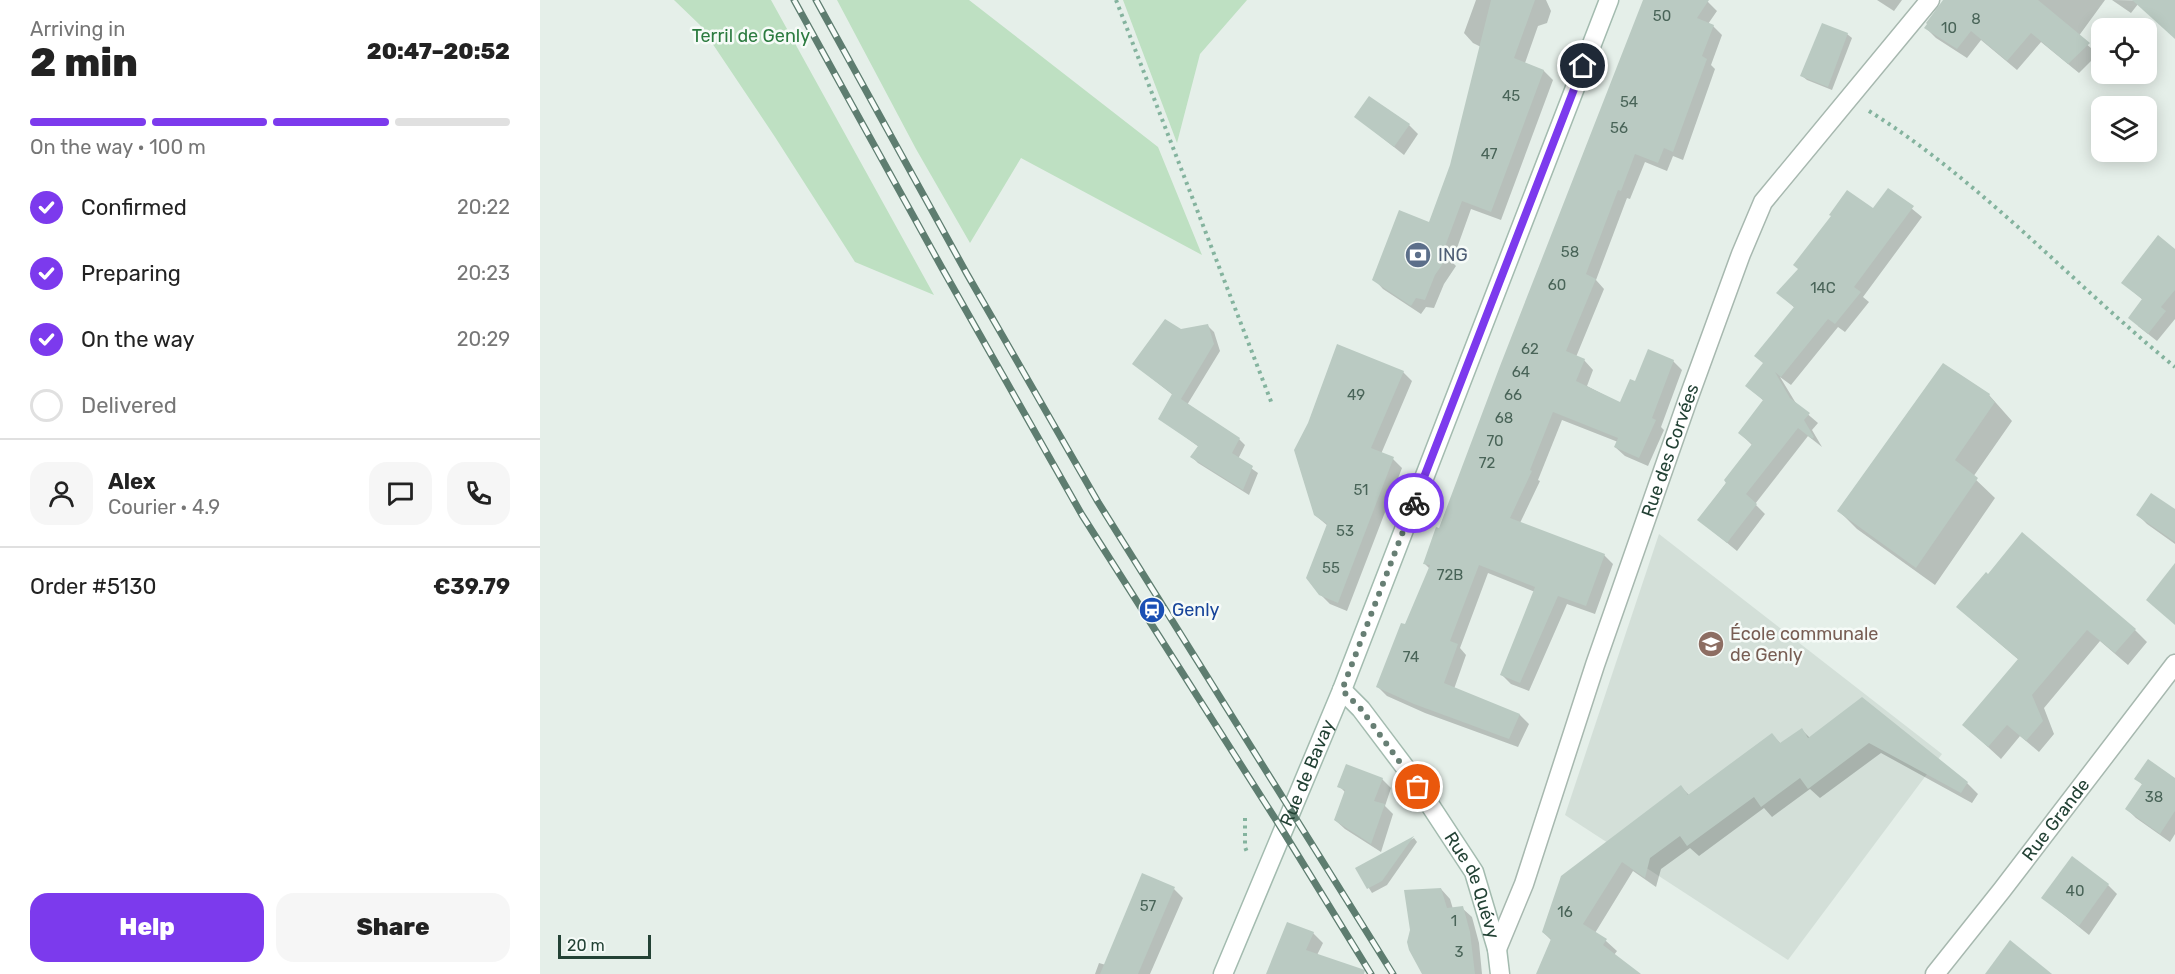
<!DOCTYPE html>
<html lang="en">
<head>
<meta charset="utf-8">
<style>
  :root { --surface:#fff; --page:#f6f6f6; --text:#222; --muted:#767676; --line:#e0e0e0; --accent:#7c3aed }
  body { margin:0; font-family:Rubik,sans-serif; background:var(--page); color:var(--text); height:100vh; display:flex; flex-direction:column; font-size:22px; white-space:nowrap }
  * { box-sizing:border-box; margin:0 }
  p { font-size:20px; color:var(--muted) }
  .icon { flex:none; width:33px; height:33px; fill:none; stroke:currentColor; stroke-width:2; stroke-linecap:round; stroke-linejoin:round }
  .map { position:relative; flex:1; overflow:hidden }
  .drawer { display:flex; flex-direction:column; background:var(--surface); width:540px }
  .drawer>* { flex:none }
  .controls { position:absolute; left:1551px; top:18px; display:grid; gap:12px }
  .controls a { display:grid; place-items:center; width:66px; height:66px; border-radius:12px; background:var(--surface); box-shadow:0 3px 15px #0003; font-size:30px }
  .scale { position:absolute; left:18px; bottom:15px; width:93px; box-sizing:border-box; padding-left:6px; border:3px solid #234235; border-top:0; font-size:16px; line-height:21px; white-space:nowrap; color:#234235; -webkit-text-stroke:4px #f6fbf8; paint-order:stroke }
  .pin { position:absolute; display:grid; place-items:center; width:51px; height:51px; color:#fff; margin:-26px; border:3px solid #fff; border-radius:50%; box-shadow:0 2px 6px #0007 }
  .courier { position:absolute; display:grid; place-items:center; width:60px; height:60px; margin:-30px; border:4px solid #7c3aed; border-radius:50%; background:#fff; color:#222; box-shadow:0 2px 8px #0007 }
  .summary em { font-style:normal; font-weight:800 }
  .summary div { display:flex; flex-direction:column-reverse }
  .summary { display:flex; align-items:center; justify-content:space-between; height:102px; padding:0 30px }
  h1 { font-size:39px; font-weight:800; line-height:45px }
  .bar { display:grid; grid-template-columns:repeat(4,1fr); gap:9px 6px; align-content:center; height:72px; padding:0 30px }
  .bar i { height:8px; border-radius:4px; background:var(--line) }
  .bar .current { background:var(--accent) }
  .bar p { grid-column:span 4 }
  .line { display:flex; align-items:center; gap:15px; padding:0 30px; border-top:2px solid var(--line) }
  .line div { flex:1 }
  .round { display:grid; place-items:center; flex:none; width:63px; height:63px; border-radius:18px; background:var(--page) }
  ol { padding:0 30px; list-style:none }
  li { display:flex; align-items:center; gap:18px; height:66px }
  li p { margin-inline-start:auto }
  li .icon { padding:6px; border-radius:50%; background:var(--accent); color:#fff; stroke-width:4 }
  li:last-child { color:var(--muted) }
  li i { width:33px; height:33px; border:3px solid var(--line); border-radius:50% }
  .cta { display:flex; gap:12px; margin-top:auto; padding:12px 30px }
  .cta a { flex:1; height:69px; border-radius:18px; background:var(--accent); color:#fff; font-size:24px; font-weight:800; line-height:69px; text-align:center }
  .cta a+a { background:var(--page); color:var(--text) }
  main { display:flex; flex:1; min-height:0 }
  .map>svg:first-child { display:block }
  .built { fill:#d3dfd8 }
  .green { fill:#bee0c2 }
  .shadow { fill:#0003 }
  .building { fill:#bacac2 }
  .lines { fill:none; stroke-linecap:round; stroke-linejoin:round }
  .street-casing { stroke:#a7b8af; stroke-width:21 }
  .secondary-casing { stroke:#a3bbaf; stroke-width:21 }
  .path { stroke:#84b39e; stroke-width:4; stroke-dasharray:3 4.5; stroke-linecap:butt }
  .street { stroke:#fff; stroke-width:18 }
  .secondary { stroke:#fff; stroke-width:18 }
  .rail-casing { stroke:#5e7d70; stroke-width:7 }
  .rail { stroke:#f6fbf8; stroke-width:4.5; stroke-dasharray:14; stroke-linecap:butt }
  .done { stroke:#677f74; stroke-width:6; stroke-dasharray:0 10.8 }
  .route { stroke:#7c3aed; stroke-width:8 }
  .labels { text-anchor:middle; stroke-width:5; stroke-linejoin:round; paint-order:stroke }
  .number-label { font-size:15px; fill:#496458 }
  .park-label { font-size:18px; fill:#2b7b3f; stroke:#f6fbf8 }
  .service-label { font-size:18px; fill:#4e5e75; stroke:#f6fbf8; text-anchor:start }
  .street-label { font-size:18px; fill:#234235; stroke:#f6fbf8 }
  .transit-label { font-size:18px; fill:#164399; stroke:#f6fbf8; text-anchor:start }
  .education-label { font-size:18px; fill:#785e54; stroke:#f6fbf8; text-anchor:start }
</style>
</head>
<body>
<main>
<section class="drawer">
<div class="summary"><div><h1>2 min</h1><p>Arriving in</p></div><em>20:47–20:52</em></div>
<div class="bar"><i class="current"></i><i class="current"></i><i class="current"></i><i></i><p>On the way · 100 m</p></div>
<ol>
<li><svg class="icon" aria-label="check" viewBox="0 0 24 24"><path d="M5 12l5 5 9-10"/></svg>Confirmed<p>20:22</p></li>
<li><svg class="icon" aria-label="check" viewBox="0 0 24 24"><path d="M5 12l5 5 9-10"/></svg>Preparing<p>20:23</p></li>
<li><svg class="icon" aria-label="check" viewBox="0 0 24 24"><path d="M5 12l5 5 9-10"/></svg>On the way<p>20:29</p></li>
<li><i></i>Delivered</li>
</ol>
<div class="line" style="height:108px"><a class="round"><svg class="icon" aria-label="person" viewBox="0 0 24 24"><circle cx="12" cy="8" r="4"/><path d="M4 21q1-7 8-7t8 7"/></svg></a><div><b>Alex</b><p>Courier · 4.9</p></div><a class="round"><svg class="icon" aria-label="chat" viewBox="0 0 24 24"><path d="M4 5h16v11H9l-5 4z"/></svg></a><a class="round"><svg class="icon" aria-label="phone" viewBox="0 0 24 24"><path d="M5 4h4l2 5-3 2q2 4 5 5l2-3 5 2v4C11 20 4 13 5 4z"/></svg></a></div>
<div class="line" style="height:78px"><div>Order #5130</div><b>€39.79</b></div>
<div class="cta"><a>Help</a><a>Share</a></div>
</section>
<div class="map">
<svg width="1635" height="974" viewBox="0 0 1635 974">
  <rect width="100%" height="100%" fill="#e5efe9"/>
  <path class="built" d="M 1119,534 L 1402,754 L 1248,960 L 1025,815 Z"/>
  <g class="green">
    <path d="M 134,0 L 231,0 L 394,295 L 315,262 L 235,137 L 160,25 Z"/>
    <path d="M 297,0 L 429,0 L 618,147 L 662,255 L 481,158 L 430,243 L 376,149 Z"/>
    <path d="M 583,0 L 707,0 L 660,54 L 637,143 Z"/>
  </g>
  <g class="shadow">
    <path d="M 936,0 L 1006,0 L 1011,11 L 1007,23 L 998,26 L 985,63 L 1004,71 L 1013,80 L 961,220 L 931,209 L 912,262 L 916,266 L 904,284 L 894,308 L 886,307 L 881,314 L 843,289 L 834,279 L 889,224 L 911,165 L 941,47 L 933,43 L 924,33 Z"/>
    <path d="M 1105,0 L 1164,0 L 1168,2 L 1177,11 L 1168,24 L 1173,26 L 1182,35 L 1171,65 L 1175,69 L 1143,160 L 1133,156 L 1127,171 L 1105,162 L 1090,199 L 1087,198 L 1056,280 L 1064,289 L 1036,357 L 1044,360 L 1053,370 L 1047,386 L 1081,404 L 1096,383 L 1133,361 L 1142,370 L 1121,427 L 1124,430 L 1108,466 L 1085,456 L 1075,447 L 1078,442 L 1022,420 L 998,480 L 1000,481 L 980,523 L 1064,555 L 1073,564 L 1055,614 L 1027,604 L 989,691 L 971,684 L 962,675 L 995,592 L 948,573 L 920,648 L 926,655 L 914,689 L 980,715 L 989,724 L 978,747 L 885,713 L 847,696 L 838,687 L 890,569 L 884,563 L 900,530 Z"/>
    <path d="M 1337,0 L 1362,0 L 1354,11 Z"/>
    <path d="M 1411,0 L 1565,0 L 1538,37 L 1558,54 L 1539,73 L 1501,42 L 1477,70 L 1441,40 L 1427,58 L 1396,38 L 1386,28 Z"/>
    <path d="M 1572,0 L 1635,1 L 1635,38 L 1598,4 L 1591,13 Z"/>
    <path d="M 1307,34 L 1312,38 L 1292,90 L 1267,80 L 1262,76 Z"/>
    <path d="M 816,117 L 869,125 L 878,134 L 864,155 Z"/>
    <path d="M 1349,190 L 1382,217 L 1323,297 L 1329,302 L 1305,332 L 1298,327 L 1251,385 L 1240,377 L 1257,405 L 1278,423 L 1272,430 L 1282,447 L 1268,436 L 1215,504 L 1225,514 L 1197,551 L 1159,520 L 1213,446 L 1200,433 L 1224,401 L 1207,386 L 1225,364 L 1255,308 L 1238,293 L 1334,211 Z"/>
    <path d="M 1635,251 L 1635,319 L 1617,341 L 1598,326 L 1603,300 L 1583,283 Z"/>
    <path d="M 668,326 L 674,332 L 680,351 L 647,405 L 699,439 L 705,445 L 698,459 L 718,473 L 709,495 L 658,463 L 652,457 L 659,447 L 620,418 L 633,395 L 594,364 L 641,330 Z"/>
    <path d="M 863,372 L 872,381 L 841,454 L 853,459 L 862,468 L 807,611 L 790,604 L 780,594 L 788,526 L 775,515 L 770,423 Z"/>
    <path d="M 1449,395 L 1472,421 L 1433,477 L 1455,498 L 1395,585 L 1317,529 L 1299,511 Z"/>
    <path d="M 1635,511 L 1635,544 L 1607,524 L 1598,515 Z"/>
    <path d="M 1431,619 L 1595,630 L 1607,642 L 1588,665 L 1560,641 L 1504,708 L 1514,734 L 1499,752 L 1480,736 L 1461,759 L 1424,725 L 1479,660 Z"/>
    <path d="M 1322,699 L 1427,783 L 1438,794 L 1432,803 L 1341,753 L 1280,798 L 1270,789 L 1232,817 L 1224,808 L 1159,856 L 1150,848 L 1121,869 L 1116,887 L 1093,871 L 1055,933 L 1066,941 L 1077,951 L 1074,955 L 1080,974 L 998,974 L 1012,941 L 1003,932 L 1141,787 L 1150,796 L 1232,735 L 1241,744 L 1262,730 L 1270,738 Z"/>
    <path d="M 842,779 L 851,788 L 845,806 L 853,814 L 841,852 L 805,829 L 795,820 L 806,793 L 799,786 Z"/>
    <path d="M 1596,779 L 1635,780 L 1635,834 L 1630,842 L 1596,818 L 1587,809 L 1603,785 Z"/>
    <path d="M 874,838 L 877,842 L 847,885 L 832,893 L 817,869 Z"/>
    <path d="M 1568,885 L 1577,894 L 1549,935 L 1503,898 Z"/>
    <path d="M 634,889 L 643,898 L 610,974 L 555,974 L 559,963 L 566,965 Z"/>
    <path d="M 901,889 L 910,899 L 913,909 L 922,908 L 932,917 L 939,943 L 942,974 L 885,974 Z"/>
    <path d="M 773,933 L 783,943 L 777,955 L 788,974 L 727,974 Z"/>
  </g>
  <g class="building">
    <path d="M 951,0 L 995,0 L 974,58 L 1004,70 L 951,212 L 922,201 L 903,252 L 908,256 L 895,275 L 885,300 L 876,298 L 871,306 L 832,280 L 859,210 L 889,222 L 910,165 Z"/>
    <path d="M 1103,0 L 1169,0 L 1157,18 L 1174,25 L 1162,56 L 1167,59 L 1133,152 L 1124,148 L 1118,163 L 1095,154 L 1081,191 L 1078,190 L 1046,274 L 1056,279 L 1026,351 L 1045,359 L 1036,381 L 1080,402 L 1090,379 L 1095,381 L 1108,349 L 1134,360 L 1112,418 L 1116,420 L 1099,458 L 1074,447 L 1078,438 L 1013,412 L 990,470 L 992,471 L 970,518 L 1065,554 L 1046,606 L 1018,596 L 980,683 L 960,675 L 995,587 L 939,565 L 910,641 L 918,644 L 904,683 L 980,714 L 969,739 L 874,704 L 836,687 L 861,623 L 865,624 L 890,565 L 883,564 L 896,527 L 899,528 L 960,366 Z"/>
    <path d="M 1403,0 L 1498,0 L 1550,43 L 1528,64 L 1491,33 L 1467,61 L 1431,31 L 1417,49 L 1384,28 L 1387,24 L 1386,23 Z"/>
    <path d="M 1592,0 L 1635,0 L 1635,39 Z"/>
    <path d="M 1282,23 L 1308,33 L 1288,87 L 1260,76 Z"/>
    <path d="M 829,96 L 870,124 L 854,147 L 814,117 Z"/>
    <path d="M 1348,188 L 1374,206 L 1314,287 L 1321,292 L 1295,324 L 1288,319 L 1241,377 L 1235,372 L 1250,398 L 1270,413 L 1264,420 L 1274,437 L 1272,439 L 1258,428 L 1206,494 L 1217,504 L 1187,543 L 1157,520 L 1186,483 L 1184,480 L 1212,444 L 1198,433 L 1223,400 L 1205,386 L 1223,363 L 1214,356 L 1254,307 L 1236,293 L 1258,269 L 1253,265 L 1291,216 L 1289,215 L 1307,190 L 1333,208 Z"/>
    <path d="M 1618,235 L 1635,249 L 1635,290 L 1621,307 L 1626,311 L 1608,334 L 1588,318 L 1602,299 L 1581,283 Z"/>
    <path d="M 625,319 L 641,329 L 668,324 L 674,344 L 641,399 L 700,438 L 692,453 L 713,466 L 703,490 L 650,457 L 658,446 L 618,419 L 632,394 L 592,364 Z"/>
    <path d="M 797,344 L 864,371 L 831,448 L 854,457 L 798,603 L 779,595 L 766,578 L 787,524 L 774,515 L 754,450 L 768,423 Z"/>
    <path d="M 1403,363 L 1450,394 L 1449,396 L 1455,402 L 1415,460 L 1438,478 L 1376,568 L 1297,511 Z"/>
    <path d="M 1611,493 L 1635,509 L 1635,542 L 1596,515 Z"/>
    <path d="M 1482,532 L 1596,629 L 1575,653 L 1547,630 L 1492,695 L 1503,721 L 1486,741 L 1467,725 L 1448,747 L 1422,725 L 1478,659 L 1416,607 L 1446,572 L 1448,574 Z"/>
    <path d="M 1635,563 L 1635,625 L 1606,600 Z"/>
    <path d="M 1322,697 L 1428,782 L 1421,793 L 1329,743 L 1268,789 L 1260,778 L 1221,807 L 1214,797 L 1147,846 L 1140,836 L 1110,858 L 1105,878 L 1082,862 L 1043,924 L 1067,939 L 1063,945 L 1101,974 L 996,974 L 1011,939 L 1002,932 L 1021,876 L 1141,785 L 1148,795 L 1232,733 L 1240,743 L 1262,728 L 1268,738 Z"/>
    <path d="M 1608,759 L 1635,778 L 1635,811 L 1620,834 L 1585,809 L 1602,784 L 1594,779 Z"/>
    <path d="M 806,764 L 843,778 L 834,801 L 845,804 L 831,844 L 794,820 L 805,790 L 797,787 Z"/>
    <path d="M 874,836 L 842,881 L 827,889 L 815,868 Z"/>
    <path d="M 1532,856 L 1569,884 L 1539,926 L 1501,898 Z"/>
    <path d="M 602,873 L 635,887 L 598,974 L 560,974 Z"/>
    <path d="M 901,888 L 907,908 L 923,906 L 930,932 L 935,974 L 882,974 L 869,950 L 867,942 L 870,930 L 864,890 Z"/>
    <path d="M 747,922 L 774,932 L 766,950 L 825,970 L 824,974 L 726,974 Z"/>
    <path d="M 1470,940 L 1512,974 L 1445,974 Z"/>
  </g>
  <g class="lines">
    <defs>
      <g id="street">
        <path id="s1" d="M 957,949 L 984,884 L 1055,665 L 1147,402 L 1201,254 L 1223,202 L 1390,0"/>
        <path id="s2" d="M 1395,974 L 1462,890 L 1635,664"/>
      </g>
      <g id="secondary">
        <path id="s3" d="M 802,690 L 821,709 L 867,770 L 934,872 L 957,949 L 960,974"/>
        <path id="s4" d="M 683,974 L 802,690 L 1069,0"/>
      </g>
    </defs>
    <use href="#street" class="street-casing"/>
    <use href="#secondary" class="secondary-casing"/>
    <g class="path">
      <path d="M 576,0 L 732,404"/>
      <path d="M 1329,111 C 1442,182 1532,283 1635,367"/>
      <path d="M 705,818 L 705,847 L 707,852"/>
    </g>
    <use href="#street" class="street"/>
    <use href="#secondary" class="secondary"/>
    <defs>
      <g id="rail">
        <path d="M 254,0 L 402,268 L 542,515 L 743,831 L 831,974"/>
        <path d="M 276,0 L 427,274 L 558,502 L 853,974"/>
      </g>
    </defs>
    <use href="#rail" class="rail-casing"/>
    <use href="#rail" class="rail"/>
  </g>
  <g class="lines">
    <path class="done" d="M 874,503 L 802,690 L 821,709 L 878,787"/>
    <path class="route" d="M 874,503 L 1043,66"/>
  </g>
  <defs>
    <symbol id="bank-disc" viewBox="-11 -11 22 22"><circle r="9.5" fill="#5c6f8a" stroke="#f6fbf8"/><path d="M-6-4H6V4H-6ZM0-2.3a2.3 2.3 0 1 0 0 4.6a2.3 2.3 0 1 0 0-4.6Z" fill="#fff"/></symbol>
    <symbol id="station-disc" viewBox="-11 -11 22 22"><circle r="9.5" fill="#1a4fb4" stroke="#f6fbf8"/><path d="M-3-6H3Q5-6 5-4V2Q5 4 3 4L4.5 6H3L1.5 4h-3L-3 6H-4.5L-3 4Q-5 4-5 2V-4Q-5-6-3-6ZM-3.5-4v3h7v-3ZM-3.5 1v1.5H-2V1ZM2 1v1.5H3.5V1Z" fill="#fff"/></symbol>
    <symbol id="school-disc" viewBox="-11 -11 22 22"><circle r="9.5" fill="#8d6e63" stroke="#f6fbf8"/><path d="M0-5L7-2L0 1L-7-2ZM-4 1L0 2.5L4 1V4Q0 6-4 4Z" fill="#fff"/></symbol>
  </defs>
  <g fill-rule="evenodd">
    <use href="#bank-disc" x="863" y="240" width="30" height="30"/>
    <use href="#station-disc" x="597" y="595" width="30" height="30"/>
    <use href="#school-disc" x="1156" y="629" width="30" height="30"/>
  </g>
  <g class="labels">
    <g class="number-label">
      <text x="1122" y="21">50</text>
      <text x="1436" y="24">8</text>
      <text x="1409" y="33">10</text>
      <text x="971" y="101">45</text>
      <text x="1089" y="107">54</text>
      <text x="1079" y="133">56</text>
      <text x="949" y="159">47</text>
      <text x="1030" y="257">58</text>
      <text x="1017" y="290">60</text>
      <text x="1283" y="293">14C</text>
      <text x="990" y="354">62</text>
      <text x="981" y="377">64</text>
      <text x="816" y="400">49</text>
      <text x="973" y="400">66</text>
      <text x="964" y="423">68</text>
      <text x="955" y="446">70</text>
      <text x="947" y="468">72</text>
      <text x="821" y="495">51</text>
      <text x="805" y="536">53</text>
      <text x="791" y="573">55</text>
      <text x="910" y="580">72B</text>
      <text x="871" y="662">74</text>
      <text x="1614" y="802">38</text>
      <text x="1535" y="896">40</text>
      <text x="608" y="911">57</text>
      <text x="1025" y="917">16</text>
      <text x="914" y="926">1</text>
      <text x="919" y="957">3</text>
    </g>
    <g class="park-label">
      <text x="211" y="42">Terril de Genly</text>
    </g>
    <g class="service-label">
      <text x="898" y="261">ING</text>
    </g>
    <g class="street-label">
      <text dy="6" stroke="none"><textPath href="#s1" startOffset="528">Rue des Corvées</textPath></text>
      <text dy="6" stroke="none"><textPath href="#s4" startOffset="218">Rue de Bavay</textPath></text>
      <text dy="6" stroke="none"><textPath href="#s2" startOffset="196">Rue Grande</textPath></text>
      <text dy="6" stroke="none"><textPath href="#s3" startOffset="237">Rue de Quévy</textPath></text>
    </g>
    <g class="transit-label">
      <text x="632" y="616">Genly</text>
    </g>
    <g class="education-label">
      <text x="1190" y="640">École communale<tspan x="1190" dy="21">de Genly</tspan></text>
    </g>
  </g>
</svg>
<div class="controls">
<a><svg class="icon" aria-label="locate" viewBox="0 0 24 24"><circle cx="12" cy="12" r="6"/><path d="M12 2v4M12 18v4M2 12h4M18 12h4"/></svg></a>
<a><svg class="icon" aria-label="layers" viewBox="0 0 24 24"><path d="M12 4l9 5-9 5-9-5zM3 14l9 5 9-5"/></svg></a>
</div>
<div class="scale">20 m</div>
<div class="pin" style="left:878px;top:787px;background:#ea580c"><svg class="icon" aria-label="bag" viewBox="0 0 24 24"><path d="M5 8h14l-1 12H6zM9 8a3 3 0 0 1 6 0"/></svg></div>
<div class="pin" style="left:1043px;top:66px;background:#1f2937"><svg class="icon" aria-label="home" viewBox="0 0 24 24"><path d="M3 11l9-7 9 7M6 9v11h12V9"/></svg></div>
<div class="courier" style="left:874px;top:503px"><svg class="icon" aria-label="bike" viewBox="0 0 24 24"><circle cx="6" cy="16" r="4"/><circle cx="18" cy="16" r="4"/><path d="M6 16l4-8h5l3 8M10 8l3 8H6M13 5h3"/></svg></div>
</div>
</main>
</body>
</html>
